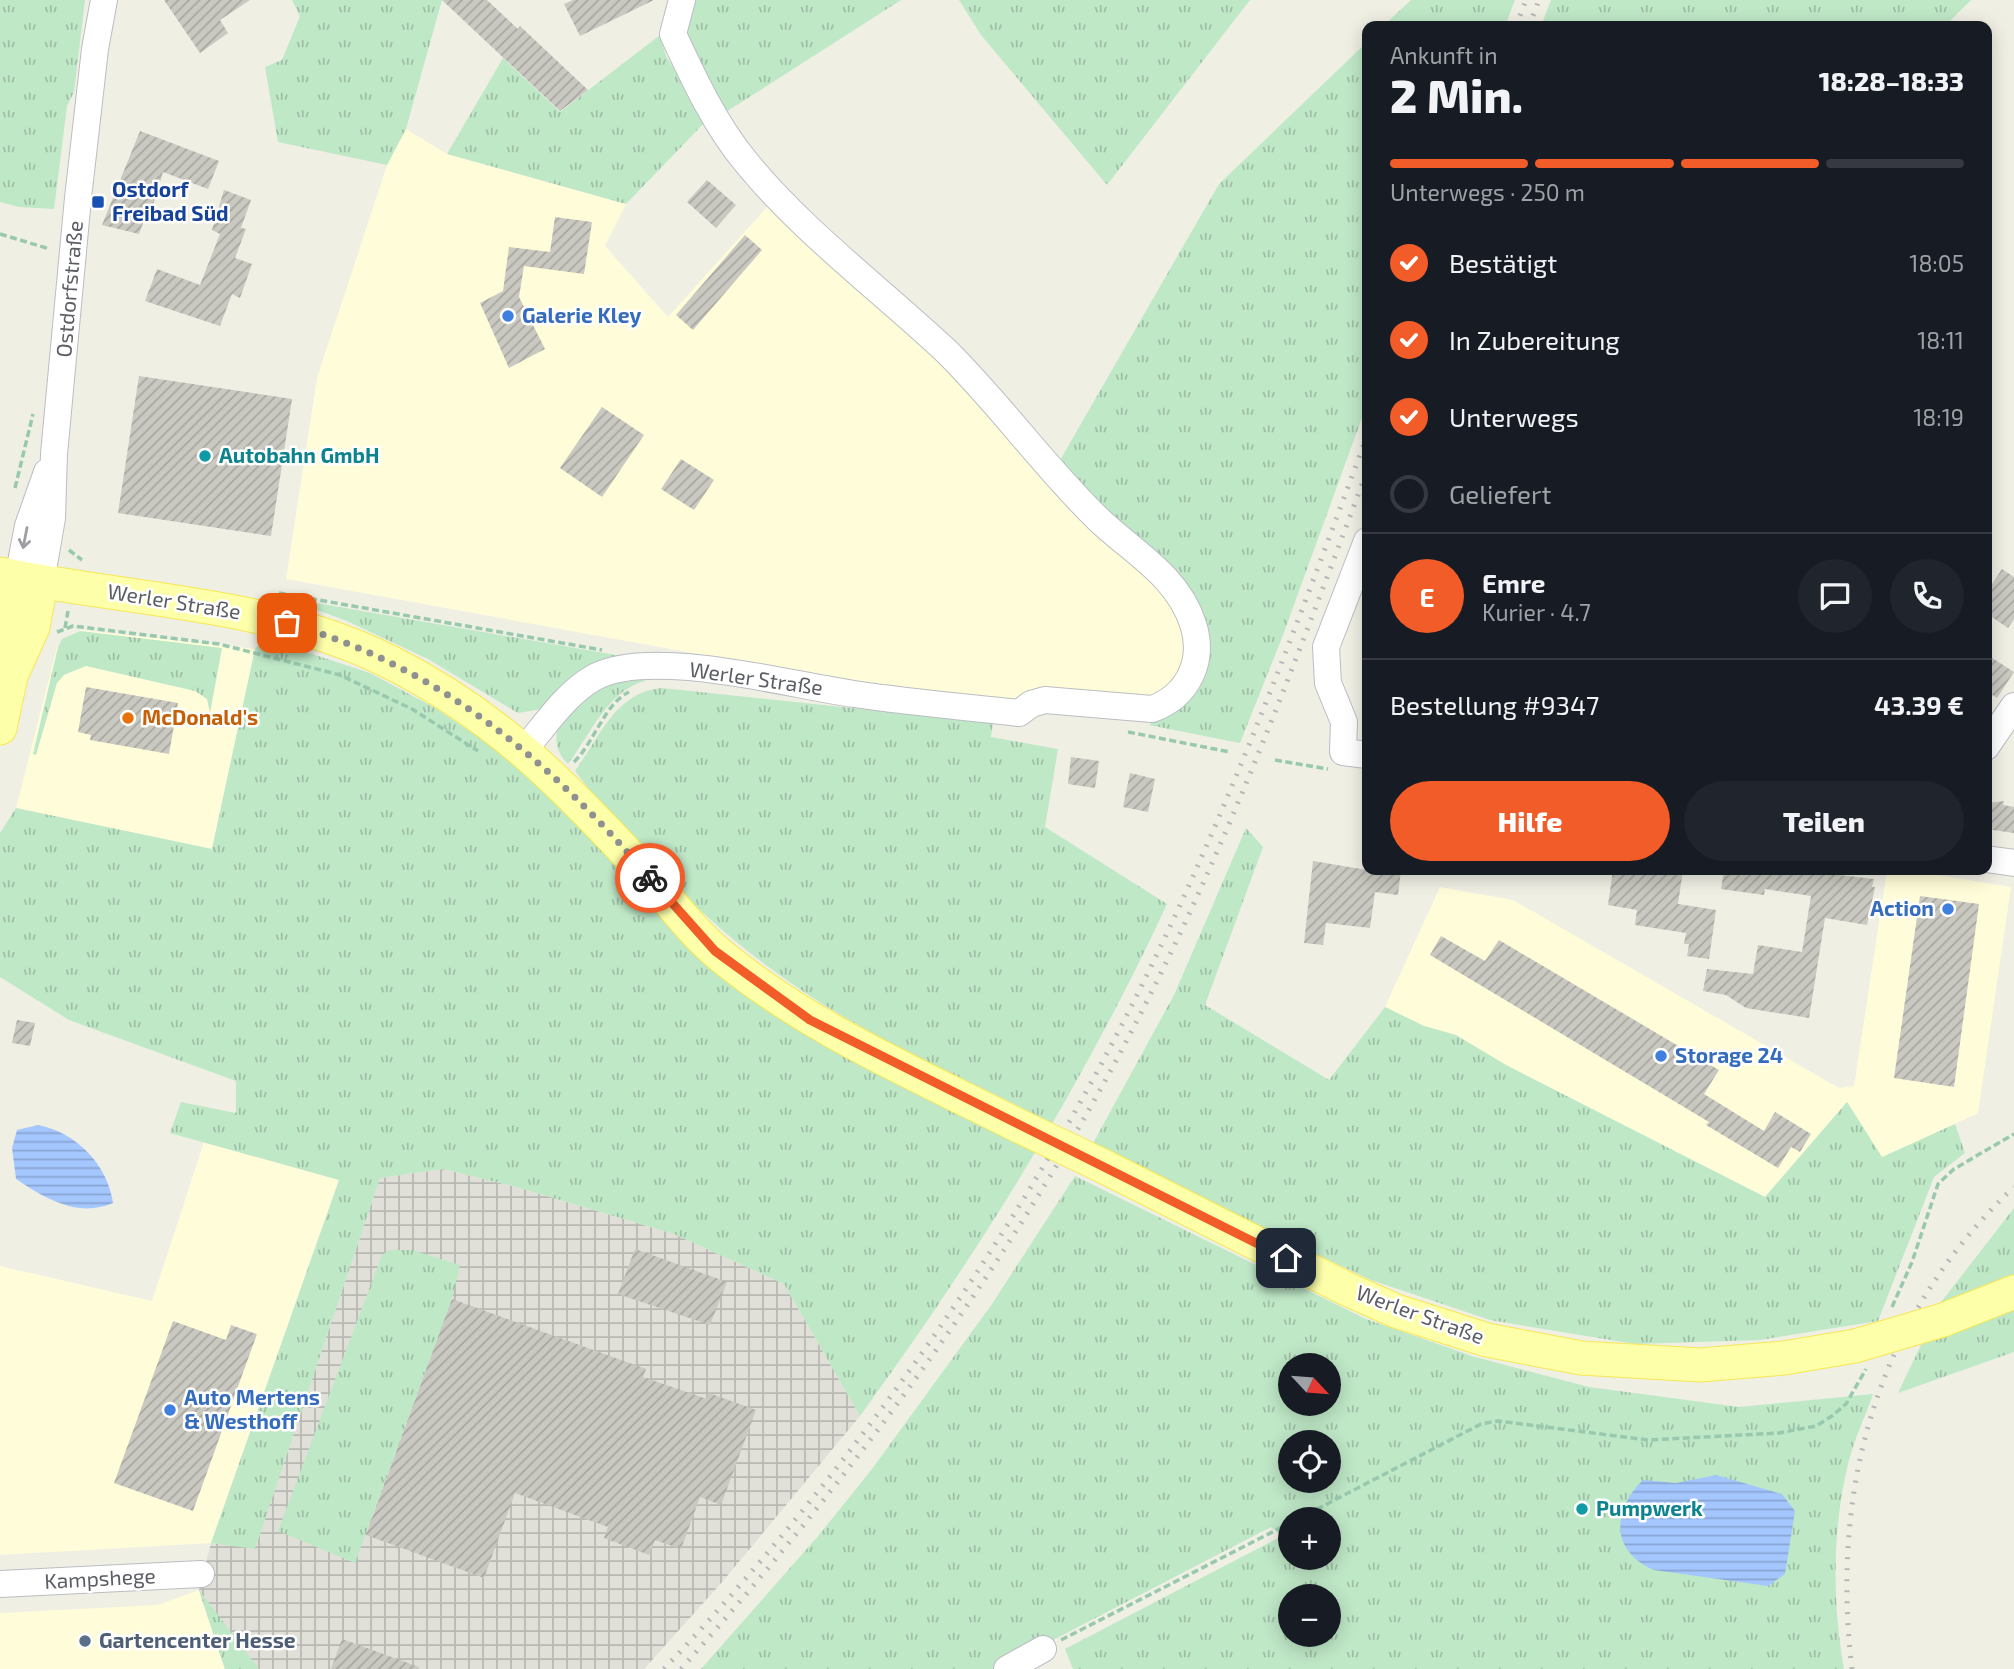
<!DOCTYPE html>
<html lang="de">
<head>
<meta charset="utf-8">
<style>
  :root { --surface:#171b24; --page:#20242c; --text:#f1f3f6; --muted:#9ea1a6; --line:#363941; --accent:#f15c28 }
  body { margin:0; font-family:"Exo 2",sans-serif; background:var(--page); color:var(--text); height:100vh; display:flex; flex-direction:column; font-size:26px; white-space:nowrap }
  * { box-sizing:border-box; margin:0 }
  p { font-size:23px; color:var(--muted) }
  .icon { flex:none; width:38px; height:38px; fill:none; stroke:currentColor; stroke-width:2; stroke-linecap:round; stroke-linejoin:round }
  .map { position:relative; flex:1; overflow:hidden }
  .drawer { position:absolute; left:1362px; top:21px; width:630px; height:854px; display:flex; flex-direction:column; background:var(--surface); border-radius:14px; box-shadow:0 4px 18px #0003 }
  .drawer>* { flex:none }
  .needle { width:46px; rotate:116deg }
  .tools { position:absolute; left:1278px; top:1353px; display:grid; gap:14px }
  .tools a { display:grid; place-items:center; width:63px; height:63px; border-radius:50%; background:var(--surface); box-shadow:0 4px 18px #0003; font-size:35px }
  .pin { position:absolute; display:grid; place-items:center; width:60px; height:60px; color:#fff; margin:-30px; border-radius:14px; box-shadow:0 4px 10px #0006 }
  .courier { position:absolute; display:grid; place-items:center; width:70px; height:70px; margin:-35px; border:5px solid #f15c28; border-radius:50%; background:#fff; color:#222; box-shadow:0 2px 9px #0007 }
  .headline em { font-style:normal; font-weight:800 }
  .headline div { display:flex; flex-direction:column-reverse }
  .headline { display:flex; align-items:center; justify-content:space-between; height:119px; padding:0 28px }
  h1 { font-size:46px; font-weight:800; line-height:52px }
  .bar { display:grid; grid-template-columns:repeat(4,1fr); gap:10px 7px; align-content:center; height:84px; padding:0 28px }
  .bar i { height:9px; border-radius:5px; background:var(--line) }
  .bar .on { background:var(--accent) }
  .bar p { grid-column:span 4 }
  .line { display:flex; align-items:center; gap:18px; padding:0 28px; border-top:2px solid var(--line) }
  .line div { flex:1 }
  .round { display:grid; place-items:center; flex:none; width:74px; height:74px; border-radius:37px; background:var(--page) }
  ol { padding:0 28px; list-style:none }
  li { display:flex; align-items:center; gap:21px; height:77px }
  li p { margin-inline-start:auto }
  li .icon { padding:7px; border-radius:50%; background:var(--accent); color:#fff; stroke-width:4 }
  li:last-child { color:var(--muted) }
  li i { width:38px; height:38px; border:4px solid var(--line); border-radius:50% }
  .cta { display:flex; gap:14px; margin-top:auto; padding:14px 28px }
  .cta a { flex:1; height:80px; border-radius:42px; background:var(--accent); color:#fff; font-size:28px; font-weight:800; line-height:80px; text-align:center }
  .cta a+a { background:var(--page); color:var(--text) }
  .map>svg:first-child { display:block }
  .commercial { fill:#fffdd9 }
  .industrial { fill:url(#industrial-grid) }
  .grass { fill:url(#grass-tufts); fill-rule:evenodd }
  .water { fill:url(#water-rules) }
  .building { fill:url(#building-hatch) }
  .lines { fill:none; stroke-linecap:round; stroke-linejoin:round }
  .minor-casing { stroke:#bbbdc3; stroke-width:28 }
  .major-casing { stroke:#f8e754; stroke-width:35 }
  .path { stroke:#98c9af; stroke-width:3.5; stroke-dasharray:7 3.5; stroke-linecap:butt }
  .minor { stroke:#fff; stroke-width:26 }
  .major { stroke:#fdffa9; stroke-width:33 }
  .rail { stroke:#b7b7b8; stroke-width:5; stroke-dasharray:2 9; stroke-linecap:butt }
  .major-bridge-casing { stroke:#f8e754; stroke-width:35; stroke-linecap:butt }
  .major-bridge { stroke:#fdffa9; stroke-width:33 }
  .oneway { stroke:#9d9ea3 }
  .done { stroke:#8f9191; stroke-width:7; stroke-dasharray:0 12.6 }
  .route { stroke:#f15c28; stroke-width:9 }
  .transit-dot { fill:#1a4fb4; stroke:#fff; stroke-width:2.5 }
  .shop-dot { fill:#3f7fe0; stroke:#fff; stroke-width:2.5 }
  .culture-dot { fill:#0f9aa8; stroke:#fff; stroke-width:2.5 }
  .food-dot { fill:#e8710a; stroke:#fff; stroke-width:2.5 }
  .service-dot { fill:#5c6f8a; stroke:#fff; stroke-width:2.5 }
  .labels { text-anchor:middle; stroke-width:5; stroke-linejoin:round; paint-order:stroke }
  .transit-label { font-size:21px; font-weight:bold; fill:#164399; stroke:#fff; text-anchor:start }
  .street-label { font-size:21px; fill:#5c5e65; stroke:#fff }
  .shop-label { font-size:21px; font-weight:bold; fill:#366cbe; stroke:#fff; text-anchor:start }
  .culture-label { font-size:21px; font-weight:bold; fill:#0d838f; stroke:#fff; text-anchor:start }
  .food-label { font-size:21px; font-weight:bold; fill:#c56008; stroke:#fff; text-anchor:start }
  .service-label { font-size:21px; font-weight:bold; fill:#4e5e75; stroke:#fff; text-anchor:start }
</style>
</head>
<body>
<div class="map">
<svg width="2014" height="1669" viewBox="0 0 2014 1669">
  <defs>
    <pattern id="industrial-grid" width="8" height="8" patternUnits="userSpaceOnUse" patternTransform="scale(1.75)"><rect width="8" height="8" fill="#e0e0d8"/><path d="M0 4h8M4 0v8" fill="none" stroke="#b9b9b3"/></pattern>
    <pattern id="grass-tufts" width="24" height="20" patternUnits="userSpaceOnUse" patternTransform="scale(1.75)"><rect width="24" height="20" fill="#bfe8c7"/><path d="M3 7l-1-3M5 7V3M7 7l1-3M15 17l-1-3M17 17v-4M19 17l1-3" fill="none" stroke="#9ebfa5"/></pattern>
    <pattern id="water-rules" width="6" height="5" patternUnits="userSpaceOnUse" patternTransform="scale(1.75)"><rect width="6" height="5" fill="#a4c7ff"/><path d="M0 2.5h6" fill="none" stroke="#89a5d2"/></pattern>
    <pattern id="building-hatch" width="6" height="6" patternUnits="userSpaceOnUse" patternTransform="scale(1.75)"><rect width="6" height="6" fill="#cac9c1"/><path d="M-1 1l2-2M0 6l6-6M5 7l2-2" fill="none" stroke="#a7a6a0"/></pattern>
  </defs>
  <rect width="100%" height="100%" fill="#efefe4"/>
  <g class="commercial">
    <path d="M 406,129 L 447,154 L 626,204 L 605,246 L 668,317 L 777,196 L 1163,574 L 1196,643 L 1169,703 L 1031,704 L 852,682 L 286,579 L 317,378 L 387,165 Z"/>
    <path d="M 81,630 L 255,649 L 212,849 L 16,808 L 57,647 L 67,637 Z"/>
    <path d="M 1887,870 L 1907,870 L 2011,887 L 1978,1113 L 1882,1158 L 1847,1102 L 1765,1197 L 1506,1065 L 1456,1035 L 1424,1026 L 1385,1007 L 1440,887 L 1513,900 L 1839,1088 L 1854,1086 Z"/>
    <path d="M 204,1142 L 339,1180 L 211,1543 L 0,1555 L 0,1266 L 152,1301 Z"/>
    <path d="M 199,1590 L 225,1669 L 0,1669 L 0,1613 L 157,1605 Z"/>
  </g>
  <path class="industrial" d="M 443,1169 L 520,1188 L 674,1234 L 784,1284 L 860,1416 L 723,1581 L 644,1669 L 225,1669 L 199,1590 L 211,1543 L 255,1548 L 380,1178 Z"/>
  <g class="grass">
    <path d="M 0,0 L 85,0 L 74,92 L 67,106 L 54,209 L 19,207 L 0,202 Z"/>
    <path d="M 292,0 L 442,0 L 406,129 L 387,165 L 278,142 L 265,67 L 282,60 L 300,16 Z"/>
    <path d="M 696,0 L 901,0 L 726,112 L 684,33 Z"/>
    <path d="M 959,0 L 1250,0 L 1107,185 L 981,35 Z"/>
    <path d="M 1411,0 L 1515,0 L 1505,26 L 1383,26 Z"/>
    <path d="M 1551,0 L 1971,0 L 1945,26 L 1541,26 Z"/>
    <path d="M 660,35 L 666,56 L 707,120 L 626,204 L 447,154 L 503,58 L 560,112 Z"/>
    <path d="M 1367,42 L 1367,404 L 1283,635 L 1240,743 L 1149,725 L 1192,694 L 1205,637 L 1103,510 L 1059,462 L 1219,184 Z"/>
    <path d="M 282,597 L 627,657 L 542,709 L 518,713 L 428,659 L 347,621 Z"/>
    <path d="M 80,631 L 222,648 L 210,713 L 207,699 L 195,691 L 86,666 L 64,675 L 57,683 L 36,755 L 33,754 L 58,647 L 62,639 Z"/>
    <path d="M 260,643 L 312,654 L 370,673 L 437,709 L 496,749 L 557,800 L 705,958 L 1021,1134 L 1034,1114 C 971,1082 905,1053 844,1017 C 739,956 647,868 575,771 C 600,737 615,692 662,688 L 993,723 L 991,737 L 1058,749 L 1045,827 L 1167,904 C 1081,1089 979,1252 860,1416 L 784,1284 L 674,1234 L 520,1188 L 443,1169 L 380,1178 L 255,1549 L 211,1543 L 339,1180 L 170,1133 L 181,1102 L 236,1113 L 236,1081 L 69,1020 L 0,977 L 0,833 L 16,808 L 212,849 L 255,649 Z"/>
    <path d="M 642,678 L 645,681 C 608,690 590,735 568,764 C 537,732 575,694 609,684 C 619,681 631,680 642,678 Z"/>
    <path d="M 1246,828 L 1263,847 L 1205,1005 L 1329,1080 L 1385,1007 L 1424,1026 L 1456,1035 L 1506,1065 L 1765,1197 L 1847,1102 L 1882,1157 L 1955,1124 L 1965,1153 L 1934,1177 L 1878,1321 L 1760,1340 L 1635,1344 L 1490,1320 L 1371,1280 L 1091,1147 L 1174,995 Z"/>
    <path d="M 1075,1176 L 1366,1319 L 1475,1357 L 1589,1387 L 1739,1407 L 1873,1394 C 1866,1415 1855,1437 1849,1460 C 1832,1528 1832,1600 1844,1669 L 1073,1669 L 1065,1649 L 1282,1536 L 1271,1527 L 997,1669 L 701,1669 L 819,1535 L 872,1469 L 992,1304 ZM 1290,1365 L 1328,1365 L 1328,1404 L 1290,1404 ZM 1290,1442 L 1328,1442 L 1328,1480 L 1290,1480 ZM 1290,1519 L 1328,1519 L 1328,1558 L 1290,1558 ZM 1290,1596 L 1328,1596 L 1328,1634 L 1290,1634 Z"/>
    <path d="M 2014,1208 L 2014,1352 L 1898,1393 L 1942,1301 Z"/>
    <path d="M 390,1250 L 412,1250 L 460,1265 L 452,1299 L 355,1563 L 278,1531 L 382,1255 Z"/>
    <path d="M 199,1590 L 259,1669 L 225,1669 Z"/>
  </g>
  <g class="water">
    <path d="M 38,1125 C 77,1133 107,1164 113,1203 C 78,1218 46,1199 16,1179 L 12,1148 L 17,1130 Z"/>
    <path d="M 1716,1475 L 1782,1494 L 1795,1511 L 1785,1574 L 1768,1586 L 1654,1570 C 1610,1551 1612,1510 1643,1480 L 1676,1483 Z"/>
  </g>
  <g class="building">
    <path d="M 164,0 L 250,0 L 220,20 L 228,33 L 200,53 Z"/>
    <path d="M 442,0 L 487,0 L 518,29 L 520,26 L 588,90 L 560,111 Z"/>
    <path d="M 573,0 L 654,0 L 580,36 L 564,4 Z"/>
    <path d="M 140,131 L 219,161 L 208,189 L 163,172 L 150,216 L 146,215 L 139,234 L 102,225 Z"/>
    <path d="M 707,180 L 736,205 L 716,228 L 687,202 Z"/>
    <path d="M 224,190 L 251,200 L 241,228 L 246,229 L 235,258 L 252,264 L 240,298 L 232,294 L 220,326 L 145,301 L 157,269 L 200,285 L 220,234 L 212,230 Z"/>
    <path d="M 555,217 L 592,222 L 584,274 L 524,266 L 519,297 L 545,349 L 509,368 L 480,303 L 503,291 L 509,247 L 550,252 Z"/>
    <path d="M 745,235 L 762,250 L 693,330 L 676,315 Z"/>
    <path d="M 139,376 L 292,399 L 271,536 L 118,513 Z"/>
    <path d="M 602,407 L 644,435 L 602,497 L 560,468 Z"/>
    <path d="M 681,459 L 714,480 L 694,510 L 661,489 Z"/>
    <path d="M 2002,569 L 2014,577 L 2014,619 L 2008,628 L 1986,613 L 1986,593 Z"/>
    <path d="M 1986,654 L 2014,672 L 1997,698 L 1986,691 Z"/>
    <path d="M 86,687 L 178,703 L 169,754 L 90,740 L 91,735 L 78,732 Z"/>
    <path d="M 1071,757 L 1099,761 L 1095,788 L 1068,784 Z"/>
    <path d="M 1130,773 L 1155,779 L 1148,812 L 1123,807 Z"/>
    <path d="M 2004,801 L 2003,805 L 2014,807 L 2014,833 L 1986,829 L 1988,803 Z"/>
    <path d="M 1313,861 L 1367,870 L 1401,870 L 1398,895 L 1375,892 L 1370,928 L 1326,923 L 1323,945 L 1304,943 Z"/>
    <path d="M 1613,870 L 1683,870 L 1678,904 L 1716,910 L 1709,959 L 1687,956 L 1689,944 L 1684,944 L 1686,933 L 1635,925 L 1637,910 L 1608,905 Z"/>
    <path d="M 1724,870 L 1796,870 L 1874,879 L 1872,887 L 1875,887 L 1867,925 L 1825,918 L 1809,1018 L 1746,1008 L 1726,995 L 1703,991 L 1707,969 L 1753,974 L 1758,945 L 1802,952 L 1811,896 L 1765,889 L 1764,895 L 1721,889 Z"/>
    <path d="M 1920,896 L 1979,904 L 1954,1087 L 1894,1078 Z"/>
    <path d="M 1441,936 L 1485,961 L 1499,940 L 1719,1070 L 1704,1094 L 1764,1131 L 1775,1112 L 1811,1134 L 1800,1152 L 1791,1147 L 1778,1168 L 1706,1125 L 1709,1122 L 1430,955 Z"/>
    <path d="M 17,1020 L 35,1023 L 30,1046 L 12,1043 Z"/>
    <path d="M 635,1249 L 727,1282 L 710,1325 L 618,1294 Z"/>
    <path d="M 452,1299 L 646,1369 L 643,1377 L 707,1399 L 709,1393 L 756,1410 L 721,1505 L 700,1497 L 681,1549 L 655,1540 L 649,1555 L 604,1538 L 608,1527 L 515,1493 L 484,1578 L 366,1535 Z"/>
    <path d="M 173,1321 L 226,1340 L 231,1325 L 257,1334 L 193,1511 L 114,1483 Z"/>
    <path d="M 342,1639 L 419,1667 L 419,1669 L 331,1669 Z"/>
  </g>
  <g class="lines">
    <defs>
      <g id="minor">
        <path d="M 1367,541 L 1326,647 L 1328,683 L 1344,722 L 1343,752 L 1367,755"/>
        <path d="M 18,578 L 28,526 L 47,472"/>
        <path d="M 41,582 L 52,518 L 54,454 L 78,198 L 95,49 L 104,0"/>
        <path d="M 1986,747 L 2014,706"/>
        <path d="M 525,749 C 546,724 566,693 595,677 C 652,647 790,685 854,694 C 909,702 964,707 1019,713 L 1031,704 L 1045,700 L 1152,709 C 1188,696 1205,661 1193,624 C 1177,574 1130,551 1095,516 C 1042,464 999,403 946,351 C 881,290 802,231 746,162 C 715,125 693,77 673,34 L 682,0"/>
        <path d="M 1986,859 L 2014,863"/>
        <path d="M 0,1584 L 201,1574"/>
        <path d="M 1007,1669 L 1043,1649"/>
      </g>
      <g id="major">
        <path d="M 0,574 C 131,601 268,601 390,662 C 495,715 559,780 638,865 C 665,894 688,928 719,954 C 808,1028 916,1074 1019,1126"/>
        <path d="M 11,674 L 6,643 L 18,578"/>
        <path d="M 0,728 L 11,676 L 33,627 L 41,582"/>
        <path d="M 1103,1166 L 1347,1289 L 1396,1311 L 1487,1340 L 1581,1358 L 1700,1365 L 1784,1358 L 1855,1346"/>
        <path d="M 1943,1320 L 2014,1292"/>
      </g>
    </defs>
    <use href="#minor" class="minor-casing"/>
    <use href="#major" class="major-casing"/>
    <g class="path">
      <path d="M 0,234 L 50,249"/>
      <path d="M 15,488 L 33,414"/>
      <path d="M 69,550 L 82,560"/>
      <path d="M 279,593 L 602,650"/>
      <path d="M 65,628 L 68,611"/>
      <path d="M 57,632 L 73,626 L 219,644 L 340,675 L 412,709 L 478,751"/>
      <path d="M 1128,732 L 1230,752"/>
      <path d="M 1275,760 L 1328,769"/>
      <path d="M 574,762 C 594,743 605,703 629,692"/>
      <path d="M 1892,1307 L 1912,1262 L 1938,1184 L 1954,1169 L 2014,1134"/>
      <path d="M 1298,1519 L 1481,1424 L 1498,1421 L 1648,1440 L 1779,1433 L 1816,1426 L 1832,1416 L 1846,1404 L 1866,1369"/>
      <path d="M 1061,1640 L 1290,1523"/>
    </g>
    <use href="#minor" class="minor"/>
    <use href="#major" class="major"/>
    <g class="rail">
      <path d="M 1516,26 L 1526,0"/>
      <path d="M 1529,26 L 1539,0"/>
      <path d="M 664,1669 C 848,1474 1014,1240 1134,1001 C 1226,818 1296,627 1367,436"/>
      <path d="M 681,1669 C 861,1467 1022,1248 1144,1007 C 1232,834 1299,652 1367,471"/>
      <path d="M 1852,1669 C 1830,1487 1878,1315 2014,1187"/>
    </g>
    <defs>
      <g id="major-bridge">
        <path d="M 1019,1126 L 1103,1166"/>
        <path d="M 1855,1346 L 1943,1320"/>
      </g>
    </defs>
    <use href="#major-bridge" class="major-bridge-casing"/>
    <use href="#major-bridge" class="major-bridge"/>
  </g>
  <defs><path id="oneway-shaft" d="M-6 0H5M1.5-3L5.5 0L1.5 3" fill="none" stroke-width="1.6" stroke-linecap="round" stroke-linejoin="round" transform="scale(1.75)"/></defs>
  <use class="oneway" href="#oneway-shaft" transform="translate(25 538) rotate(101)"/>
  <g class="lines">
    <path class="done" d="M 287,623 C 439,666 549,760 650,878"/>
    <path class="route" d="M 650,878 L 715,951 L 810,1020 L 1286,1258"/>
  </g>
  <rect class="transit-dot" x="91" y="195" width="14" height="14" rx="3.5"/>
  <g class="shop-dot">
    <circle cx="508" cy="316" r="7"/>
    <circle cx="1948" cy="909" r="7"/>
    <circle cx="1661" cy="1056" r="7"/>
    <circle cx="170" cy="1410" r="7"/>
  </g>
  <g class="culture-dot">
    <circle cx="205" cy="456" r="7"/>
    <circle cx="1582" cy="1509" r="7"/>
  </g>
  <circle class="food-dot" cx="128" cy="718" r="7"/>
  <circle class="service-dot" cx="85" cy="1641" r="7"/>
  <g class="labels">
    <g class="transit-label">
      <text x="112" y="197">Ostdorf<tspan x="112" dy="24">Freibad Süd</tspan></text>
    </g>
    <g class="street-label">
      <text transform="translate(70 289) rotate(-85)" y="7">Ostdorfstraße</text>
      <text transform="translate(174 602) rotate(9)" y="7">Werler Straße</text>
      <text transform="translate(756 679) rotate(8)" y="7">Werler Straße</text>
      <text transform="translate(1420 1315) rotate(20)" y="7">Werler Straße</text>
      <text transform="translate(100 1579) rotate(-3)" y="7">Kampshege</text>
    </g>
    <g class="shop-label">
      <text x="522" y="323">Galerie Kley</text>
      <text x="1934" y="916" text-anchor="end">Action</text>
      <text x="1675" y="1063">Storage 24</text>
      <text x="184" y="1405">Auto Mertens<tspan x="184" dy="24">&amp; Westhoff</tspan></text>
    </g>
    <g class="culture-label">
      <text x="219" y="463">Autobahn GmbH</text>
      <text x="1596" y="1516">Pumpwerk</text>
    </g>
    <g class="food-label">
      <text x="142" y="725">McDonald's</text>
    </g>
    <g class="service-label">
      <text x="99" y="1648">Gartencenter Hesse</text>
    </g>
  </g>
</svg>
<div class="tools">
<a><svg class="needle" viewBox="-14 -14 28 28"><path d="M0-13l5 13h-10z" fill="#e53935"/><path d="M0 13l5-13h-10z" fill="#9ea1a6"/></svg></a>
<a><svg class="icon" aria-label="locate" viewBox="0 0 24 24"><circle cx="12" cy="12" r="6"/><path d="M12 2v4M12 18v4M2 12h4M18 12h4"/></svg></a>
<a>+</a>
<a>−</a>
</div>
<div class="pin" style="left:287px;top:623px;background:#ea580c"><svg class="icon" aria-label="bag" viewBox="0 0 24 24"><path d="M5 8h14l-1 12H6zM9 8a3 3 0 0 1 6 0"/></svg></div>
<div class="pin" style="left:1286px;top:1258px;background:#1f2937"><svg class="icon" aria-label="home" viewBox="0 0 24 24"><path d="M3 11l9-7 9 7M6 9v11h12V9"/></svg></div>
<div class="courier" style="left:650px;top:878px"><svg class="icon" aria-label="bike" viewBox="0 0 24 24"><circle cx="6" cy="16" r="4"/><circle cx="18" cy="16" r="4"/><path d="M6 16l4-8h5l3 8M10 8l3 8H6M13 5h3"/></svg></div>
<section class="drawer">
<div class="headline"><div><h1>2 Min.</h1><p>Ankunft in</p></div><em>18:28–18:33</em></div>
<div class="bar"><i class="on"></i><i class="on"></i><i class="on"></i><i></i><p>Unterwegs · 250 m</p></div>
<ol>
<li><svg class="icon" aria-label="check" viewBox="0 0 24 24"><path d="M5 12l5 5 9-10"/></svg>Bestätigt<p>18:05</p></li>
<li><svg class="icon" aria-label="check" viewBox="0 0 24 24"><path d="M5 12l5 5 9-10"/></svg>In Zubereitung<p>18:11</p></li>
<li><svg class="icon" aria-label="check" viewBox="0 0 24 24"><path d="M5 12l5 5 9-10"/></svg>Unterwegs<p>18:19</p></li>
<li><i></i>Geliefert</li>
</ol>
<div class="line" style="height:126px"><b class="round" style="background:var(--accent);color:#fff">E</b><div><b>Emre</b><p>Kurier · 4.7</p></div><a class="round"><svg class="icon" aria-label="chat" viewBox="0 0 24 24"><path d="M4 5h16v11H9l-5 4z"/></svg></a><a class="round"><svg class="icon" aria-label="phone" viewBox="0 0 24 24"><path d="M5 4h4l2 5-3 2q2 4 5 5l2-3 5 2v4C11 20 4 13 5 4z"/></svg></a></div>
<div class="line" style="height:91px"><div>Bestellung #9347</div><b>43.39 €</b></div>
<div class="cta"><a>Hilfe</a><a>Teilen</a></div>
</section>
</div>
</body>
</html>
